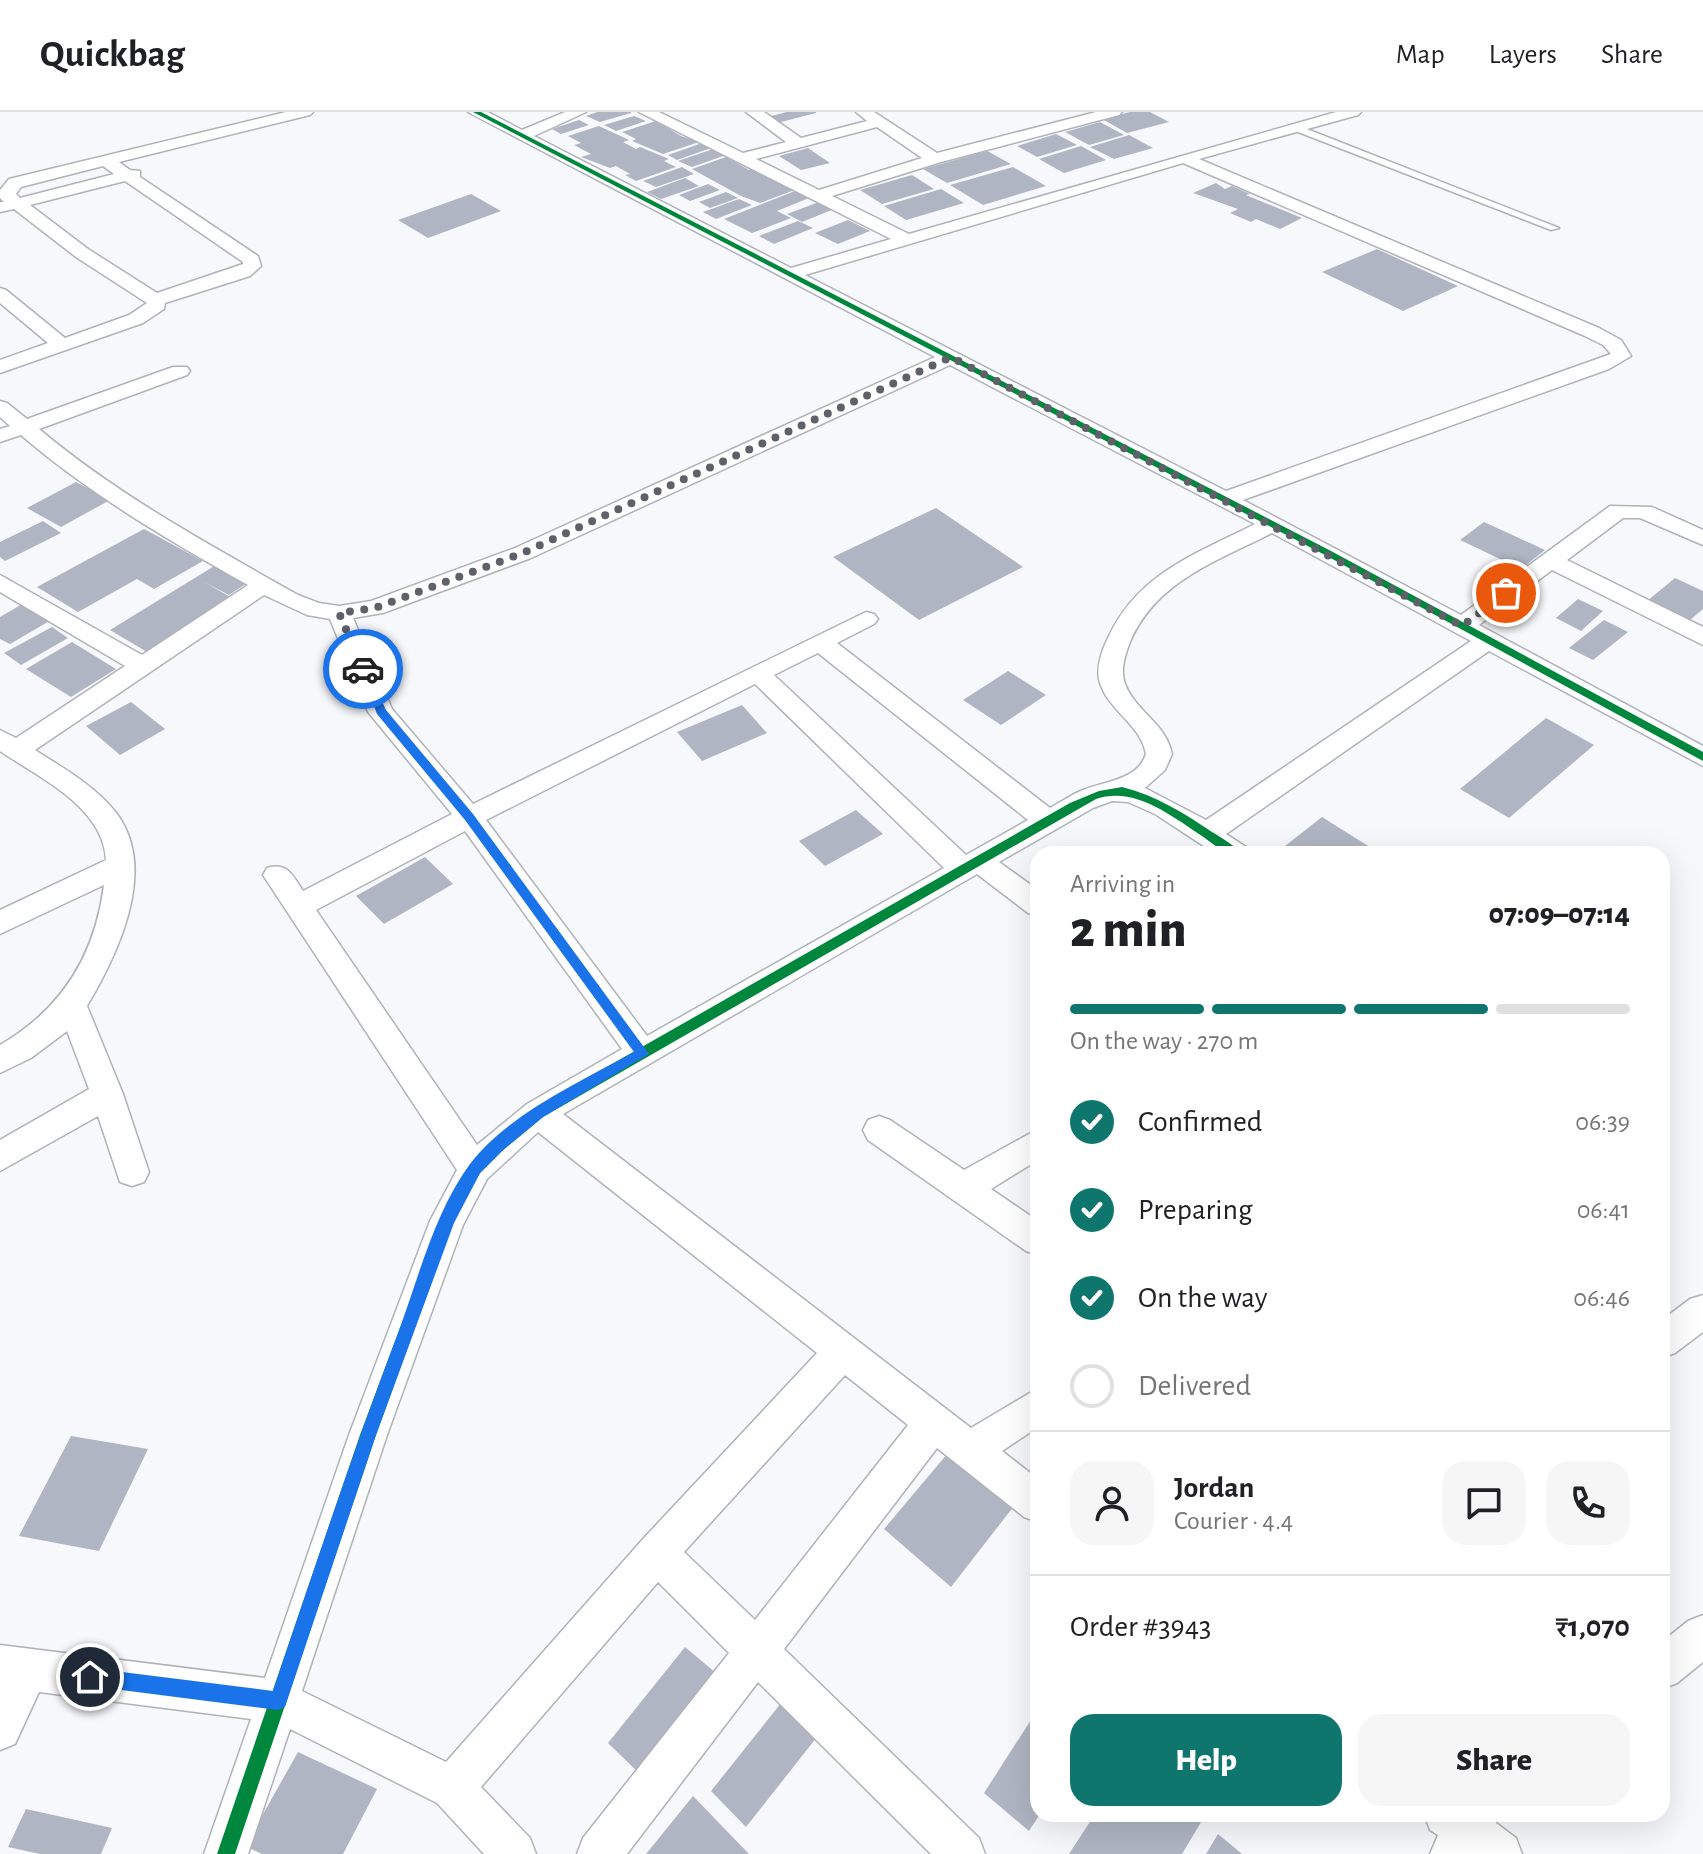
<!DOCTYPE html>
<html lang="en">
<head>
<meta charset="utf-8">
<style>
  :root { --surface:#fff; --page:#f6f6f6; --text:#202124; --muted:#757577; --line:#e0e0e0; --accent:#0f766e }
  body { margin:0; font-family:"Alegreya Sans",sans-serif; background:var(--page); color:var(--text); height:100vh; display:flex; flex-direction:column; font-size:30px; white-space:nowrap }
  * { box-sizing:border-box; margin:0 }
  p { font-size:26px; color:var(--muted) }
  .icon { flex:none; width:44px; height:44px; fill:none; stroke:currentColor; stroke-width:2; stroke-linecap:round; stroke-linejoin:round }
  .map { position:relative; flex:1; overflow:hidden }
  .sheet { position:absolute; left:1030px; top:734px; width:640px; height:976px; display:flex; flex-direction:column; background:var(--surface); border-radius:24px; box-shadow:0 8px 32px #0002 }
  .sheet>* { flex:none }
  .pin { position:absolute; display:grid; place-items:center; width:68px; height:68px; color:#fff; margin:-34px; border:4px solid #fff; border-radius:50%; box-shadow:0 2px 8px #0007 }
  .courier { position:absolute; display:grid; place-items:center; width:80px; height:80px; margin:-40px; border:6px solid #1a73e8; border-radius:50%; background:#fff; color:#222; box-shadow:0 2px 10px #0007 }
  .overview em { font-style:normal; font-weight:800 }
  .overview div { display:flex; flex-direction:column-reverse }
  .overview { display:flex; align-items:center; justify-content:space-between; height:136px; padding:0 40px }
  h1 { font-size:52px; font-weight:800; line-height:60px }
  .bar { display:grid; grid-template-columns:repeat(4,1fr); gap:12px 8px; align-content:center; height:96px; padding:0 40px }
  .bar i { height:10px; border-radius:6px; background:var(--line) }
  .bar .selected { background:var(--accent) }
  .bar p { grid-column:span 4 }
  .line { display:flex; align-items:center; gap:20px; padding:0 40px; border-top:2px solid var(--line) }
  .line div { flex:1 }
  .round { display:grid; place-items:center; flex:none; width:84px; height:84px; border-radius:24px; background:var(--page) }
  ol { padding:0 40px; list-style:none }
  li { display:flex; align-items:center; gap:24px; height:88px }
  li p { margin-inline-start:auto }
  li .icon { padding:8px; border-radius:50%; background:var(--accent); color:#fff; stroke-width:4 }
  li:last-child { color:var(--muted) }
  li i { width:44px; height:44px; border:4px solid var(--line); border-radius:50% }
  .button { display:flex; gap:16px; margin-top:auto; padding:16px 40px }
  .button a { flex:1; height:92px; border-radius:24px; background:var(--accent); color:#fff; font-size:32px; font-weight:800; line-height:92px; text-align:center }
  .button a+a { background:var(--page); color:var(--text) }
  header { display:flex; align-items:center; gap:48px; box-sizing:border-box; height:112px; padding:0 40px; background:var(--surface); border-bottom:2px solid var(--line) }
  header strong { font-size:38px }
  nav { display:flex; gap:44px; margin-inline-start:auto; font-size:28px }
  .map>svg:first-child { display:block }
  .building { fill:#b0b5c3 }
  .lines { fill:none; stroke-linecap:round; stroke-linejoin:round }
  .service-casing { stroke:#afb2b8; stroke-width:3 }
  .minor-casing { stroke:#afb2b8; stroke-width:3 }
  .service { fill:#fefefe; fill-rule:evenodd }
  .minor { fill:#fefefe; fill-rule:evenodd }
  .cycleway-casing { stroke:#fff; stroke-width:5 }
  .cycleway { fill:#00873e; fill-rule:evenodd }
  .route { fill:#1a73e8 }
  .done { stroke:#5d6168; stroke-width:8; stroke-dasharray:0 14.4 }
</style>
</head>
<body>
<header>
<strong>Quickbag</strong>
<nav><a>Map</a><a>Layers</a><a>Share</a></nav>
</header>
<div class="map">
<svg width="1703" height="1742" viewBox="0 0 1703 1742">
  <rect width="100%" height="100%" fill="#f6f8fb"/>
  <g class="building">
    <path d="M 597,0 L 631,0 L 631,1 L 600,10 L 586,4 Z"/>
    <path d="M 787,0 L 816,0 L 816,1 L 777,11 L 767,5 Z"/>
    <path d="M 1130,0 L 1150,0 L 1169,10 L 1127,21 L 1102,7 Z"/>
    <path d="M 634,4 L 646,9 L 616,19 L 604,13 Z"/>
    <path d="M 579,8 L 589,13 L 561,22 L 552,17 Z"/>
    <path d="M 656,9 L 681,24 L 699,30 L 663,42 L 632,29 L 636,27 L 622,20 Z"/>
    <path d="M 1100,10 L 1124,23 L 1089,33 L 1065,20 Z"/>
    <path d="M 599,14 L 629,28 L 623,30 L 636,37 L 640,35 L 669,47 L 664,49 L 676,55 L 636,69 L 625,63 L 630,62 L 616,54 L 610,56 L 581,45 L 591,42 L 574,33 L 581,31 L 568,24 Z"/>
    <path d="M 1056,22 L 1077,33 L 1037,45 L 1017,34 Z"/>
    <path d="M 1129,23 L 1153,36 L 1114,47 L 1090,35 Z"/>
    <path d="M 702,31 L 711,36 L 677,48 L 668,43 Z"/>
    <path d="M 1081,34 L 1106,48 L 1064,61 L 1039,47 Z"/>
    <path d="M 808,36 L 830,51 L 801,58 L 779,44 Z"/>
    <path d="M 713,37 L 726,43 L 692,55 L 678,49 Z"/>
    <path d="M 987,39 L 1011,52 L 947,71 L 923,57 Z"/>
    <path d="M 726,45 L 749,58 L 752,57 L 797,77 L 760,91 L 741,84 L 692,57 Z"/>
    <path d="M 682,55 L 694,62 L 656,75 L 643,69 Z"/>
    <path d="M 1013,55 L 1046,74 L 983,93 L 950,73 Z"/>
    <path d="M 912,63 L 934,77 L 882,92 L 860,78 Z"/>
    <path d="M 685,66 L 699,74 L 661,87 L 647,80 Z"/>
    <path d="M 1216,71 L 1225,77 L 1232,74 L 1250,82 L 1246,83 L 1302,106 L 1280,117 L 1256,107 L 1251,110 L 1230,101 L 1238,97 L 1193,81 Z"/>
    <path d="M 708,72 L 720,78 L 690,89 L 679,83 Z"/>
    <path d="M 941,77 L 964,91 L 906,108 L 884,94 Z"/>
    <path d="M 795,79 L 809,86 L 777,99 L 791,106 L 752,121 L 724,107 Z"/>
    <path d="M 726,80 L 738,86 L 710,96 L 699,90 Z"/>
    <path d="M 471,82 L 501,99 L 428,126 L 398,108 Z"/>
    <path d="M 739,87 L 752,93 L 716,107 L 703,100 Z"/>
    <path d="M 819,90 L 834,97 L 802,110 L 787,102 Z"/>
    <path d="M 848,108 L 870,119 L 838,132 L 815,121 Z"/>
    <path d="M 798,109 L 813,116 L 774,132 L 759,124 Z"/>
    <path d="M 1377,137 L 1458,174 L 1403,199 L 1322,160 Z"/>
    <path d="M 76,370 L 110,388 L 61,415 L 27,396 Z"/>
    <path d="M 936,396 L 1023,455 L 919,508 L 833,445 Z"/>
    <path d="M 43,409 L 61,421 L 5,449 L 0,445 L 0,430 Z"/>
    <path d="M 1484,410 L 1545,438 L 1521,457 L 1460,428 Z"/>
    <path d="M 144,417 L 203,449 L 154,477 L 137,467 L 78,500 L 37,475 Z"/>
    <path d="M 216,453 L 250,469 L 229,483 L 204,470 L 234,487 L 147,540 L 110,518 Z"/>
    <path d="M 1675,466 L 1703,479 L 1703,497 L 1689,509 L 1647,489 Z"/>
    <path d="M 1578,487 L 1603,499 L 1581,519 L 1556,506 Z"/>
    <path d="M 24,491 L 53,507 L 10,532 L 0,527 L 0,505 Z"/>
    <path d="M 1604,508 L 1628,520 L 1593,548 L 1569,536 Z"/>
    <path d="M 52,515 L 68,526 L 21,553 L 4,541 Z"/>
    <path d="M 72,530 L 116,557 L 71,585 L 26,557 Z"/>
    <path d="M 1008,559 L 1046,583 L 1001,613 L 963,588 Z"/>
    <path d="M 131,590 L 165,617 L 120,643 L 86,614 Z"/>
    <path d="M 742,593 L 767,621 L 702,649 L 677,620 Z"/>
    <path d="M 1546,606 L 1594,633 L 1509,706 L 1460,677 Z"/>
    <path d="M 856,698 L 883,722 L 825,754 L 799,729 Z"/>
    <path d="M 1322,705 L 1381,742 L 1297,742 L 1285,734 Z"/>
    <path d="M 425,745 L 453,772 L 384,812 L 356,784 Z"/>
    <path d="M 71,1324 L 148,1337 L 99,1439 L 19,1424 Z"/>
    <path d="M 948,1341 L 1014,1394 L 951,1475 L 884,1417 Z"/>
    <path d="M 685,1535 L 723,1567 L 645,1667 L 608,1631 Z"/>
    <path d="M 785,1586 L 821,1620 L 746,1715 L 711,1679 Z"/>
    <path d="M 1038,1597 L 1040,1702 L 1029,1719 L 984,1681 Z"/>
    <path d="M 298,1640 L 377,1677 L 343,1742 L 262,1742 L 245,1734 Z"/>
    <path d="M 693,1684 L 749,1742 L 646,1742 Z"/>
    <path d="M 26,1697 L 112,1716 L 101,1742 L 40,1742 L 8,1735 Z"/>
    <path d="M 1095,1702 L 1197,1702 L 1203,1707 L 1182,1742 L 1069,1742 Z"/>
    <path d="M 1218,1722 L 1242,1742 L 1206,1742 Z"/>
  </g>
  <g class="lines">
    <defs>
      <path id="service" d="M 1293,14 L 1299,14 L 1559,116 L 1551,118 L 1293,18 Z"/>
      <g id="minor">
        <path d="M 286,0 L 313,0 L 310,3 L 119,50 L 130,58 L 140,59 L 140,65 L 258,144 L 261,154 L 250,164 L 165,191 L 164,197 L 143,211 L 0,261 L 0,248 L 48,231 L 0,191 L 0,176 L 6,178 L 65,226 L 129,203 L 147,191 L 76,145 L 14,97 L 0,100 L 0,90 L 4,90 L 0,86 L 0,78 L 9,67 ZM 103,54 L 114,62 L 20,86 L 16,82 L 21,75 ZM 125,69 L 243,150 L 243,152 L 157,181 L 88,137 L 30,93 Z"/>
        <path d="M 468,0 L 488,0 L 522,18 L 565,0 L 586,0 L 534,24 L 791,156 L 891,127 L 639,0 L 659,0 L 743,41 L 786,30 L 746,0 L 764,0 L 801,26 L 867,9 L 856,0 L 874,0 L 937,41 L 1096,0 L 1122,0 L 1119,3 L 941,50 L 832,84 L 909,122 L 1336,0 L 1361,0 L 1358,3 L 1199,47 L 1599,216 L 1621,228 L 1631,244 L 1609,257 L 1243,388 L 1461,503 L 1610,394 L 1652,395 L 1703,418 L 1703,433 L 1640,406 L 1623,406 L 1567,448 L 1703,515 L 1703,533 L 1552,458 L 1479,513 L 1703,634 L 1703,654 L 1489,539 L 1226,722 L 1246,735 L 1250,742 L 1216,742 L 1155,702 L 1128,690 L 1112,689 L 1093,696 L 999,750 L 1038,778 L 1038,804 L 1028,801 L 977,762 L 563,1002 L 971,1316 L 1038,1276 L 1038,1315 L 1002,1339 L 1038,1367 L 1038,1410 L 1024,1405 L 937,1336 L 784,1537 L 979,1726 L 985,1742 L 931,1742 L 758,1570 L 627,1742 L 577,1742 L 583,1726 L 729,1541 L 658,1470 L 481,1675 L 530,1726 L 536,1742 L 484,1742 L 437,1691 L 290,1617 L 248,1742 L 204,1742 L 251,1607 L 39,1580 L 15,1632 L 0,1638 L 0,1533 L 265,1566 L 349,1323 L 430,1109 L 457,1058 L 263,763 L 267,756 C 288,750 293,764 303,779 L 452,702 L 368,600 L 330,507 L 307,503 L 264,483 L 35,638 C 63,656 97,675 117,702 C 158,758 118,842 87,894 L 123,982 L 149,1060 L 144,1070 L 132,1074 L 120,1070 L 98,1004 L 0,1059 L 0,1028 L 89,977 L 67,919 L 31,946 L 0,961 L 0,933 C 62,897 95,844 104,773 L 0,822 L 0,798 L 106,748 C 104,695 38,665 0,639 L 0,618 L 16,626 L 125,554 L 0,480 L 0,463 L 142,543 L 248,473 C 168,428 91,383 21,323 L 0,330 L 0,317 L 10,314 L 0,305 L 0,289 L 7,291 L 27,307 L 173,255 L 187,255 L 190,259 L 187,263 L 39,317 C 119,384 208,432 298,483 L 319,491 L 339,494 L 371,489 L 515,436 L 935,245 ZM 877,15 L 922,46 L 819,78 L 756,47 ZM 1183,51 L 1585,224 L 1603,233 L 1611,242 L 1226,379 L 805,163 ZM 950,253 L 1255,412 C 1196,442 1139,461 1109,524 C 1102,538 1095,556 1100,571 C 1109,599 1141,613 1146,642 C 1138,668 1105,669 1083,678 C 1071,683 1061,690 1050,696 L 837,531 L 874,512 L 878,507 L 874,502 L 866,500 L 473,692 L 392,597 L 353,506 L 383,501 L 531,446 ZM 1272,421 L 1471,529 L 1206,708 L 1145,676 L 1165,658 L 1172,642 C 1166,611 1135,599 1125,572 C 1120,558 1125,543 1130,530 C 1156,469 1217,449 1272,421 ZM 818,541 L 1028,708 L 966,743 L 774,563 ZM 755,572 L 944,756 L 647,924 L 486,708 ZM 465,719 L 622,937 L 527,992 L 477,1033 L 316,798 ZM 538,1020 L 817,1241 L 643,1427 L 446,1650 L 302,1579 L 387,1323 L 463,1113 L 487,1067 ZM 845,1263 L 908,1313 L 755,1508 L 684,1440 Z"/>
        <path d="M 879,1004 L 890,1008 L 964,1058 L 1038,1017 L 1038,1048 L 991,1077 L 1038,1109 L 1038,1143 L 1026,1139 L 868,1028 L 863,1018 L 868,1008 Z"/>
        <path d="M 1703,1183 L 1703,1220 L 1675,1241 L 1662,1246 L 1662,1208 L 1690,1187 Z"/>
        <path d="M 1703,1503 L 1703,1550 L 1677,1571 L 1662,1577 L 1662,1530 L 1688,1509 Z"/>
        <path d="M 1424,1702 L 1499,1702 L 1496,1711 L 1516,1726 L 1522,1742 L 1430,1742 L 1438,1723 L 1430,1718 Z"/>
      </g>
    </defs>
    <use href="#service" class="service-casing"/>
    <use href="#minor" class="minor-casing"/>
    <use href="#service" class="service"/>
    <use href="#minor" class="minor"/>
    <defs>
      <g id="cycleway">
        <path d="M 473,0 L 481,0 L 1331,439 L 1703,640 L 1703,649 L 1325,443 Z"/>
        <path d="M 1122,675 C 1155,683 1184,701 1212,720 C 1222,726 1234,733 1242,742 C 1222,742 1218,735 1202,724 C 1171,704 1135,674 1096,687 L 543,1005 L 502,1039 L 480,1061 L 453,1111 L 376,1323 L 235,1742 L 217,1742 L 360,1323 L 440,1109 L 470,1053 L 492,1031 L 533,997 L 1070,691 L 1099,679 Z"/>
      </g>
    </defs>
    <use href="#cycleway" class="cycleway-casing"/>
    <use href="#cycleway" class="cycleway"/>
  </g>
  <path class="route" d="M 359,555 L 366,555 L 386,598 L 473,702 L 649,942 L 543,1005 L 502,1039 L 480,1061 L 454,1111 L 376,1323 L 285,1595 L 278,1598 L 90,1574 L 84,1572 L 81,1565 L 84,1559 L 90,1556 L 273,1579 C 314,1457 355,1334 401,1213 C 420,1160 436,1098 470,1052 C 508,1002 580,970 634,940 L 465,708 L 377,602 Z"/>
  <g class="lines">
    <path class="done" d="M 363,557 L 339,501 L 375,496 L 523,441 L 951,245 L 1462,514 L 1506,481"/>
  </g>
</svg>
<div class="pin" style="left:1506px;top:481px;background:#ea580c"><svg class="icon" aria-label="bag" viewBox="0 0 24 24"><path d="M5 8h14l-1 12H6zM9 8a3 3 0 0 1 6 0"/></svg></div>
<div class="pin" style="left:90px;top:1565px;background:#1f2937"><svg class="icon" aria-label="home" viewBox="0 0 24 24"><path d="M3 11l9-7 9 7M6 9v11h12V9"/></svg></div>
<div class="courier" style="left:363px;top:557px"><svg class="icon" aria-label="car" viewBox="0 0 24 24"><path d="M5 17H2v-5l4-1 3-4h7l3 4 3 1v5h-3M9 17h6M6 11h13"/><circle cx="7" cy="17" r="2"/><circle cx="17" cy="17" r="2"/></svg></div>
<section class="sheet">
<div class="overview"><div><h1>2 min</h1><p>Arriving in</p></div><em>07:09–07:14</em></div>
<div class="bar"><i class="selected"></i><i class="selected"></i><i class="selected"></i><i></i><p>On the way · 270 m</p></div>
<ol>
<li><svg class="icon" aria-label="check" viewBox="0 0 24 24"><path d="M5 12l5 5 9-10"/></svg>Confirmed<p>06:39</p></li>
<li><svg class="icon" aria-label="check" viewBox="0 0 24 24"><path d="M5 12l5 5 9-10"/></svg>Preparing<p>06:41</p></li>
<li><svg class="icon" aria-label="check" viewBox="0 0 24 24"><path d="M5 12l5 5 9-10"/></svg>On the way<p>06:46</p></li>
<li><i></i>Delivered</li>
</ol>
<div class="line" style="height:144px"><a class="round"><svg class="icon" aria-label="person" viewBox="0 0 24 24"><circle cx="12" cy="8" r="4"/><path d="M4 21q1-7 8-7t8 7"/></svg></a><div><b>Jordan</b><p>Courier · 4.4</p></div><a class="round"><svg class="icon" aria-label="chat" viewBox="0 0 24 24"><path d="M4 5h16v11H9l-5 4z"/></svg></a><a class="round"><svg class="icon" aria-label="phone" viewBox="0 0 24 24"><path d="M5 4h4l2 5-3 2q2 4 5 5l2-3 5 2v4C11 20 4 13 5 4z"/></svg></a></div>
<div class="line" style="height:104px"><div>Order #3943</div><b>₹1,070</b></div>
<div class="button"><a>Help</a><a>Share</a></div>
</section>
</div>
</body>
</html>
